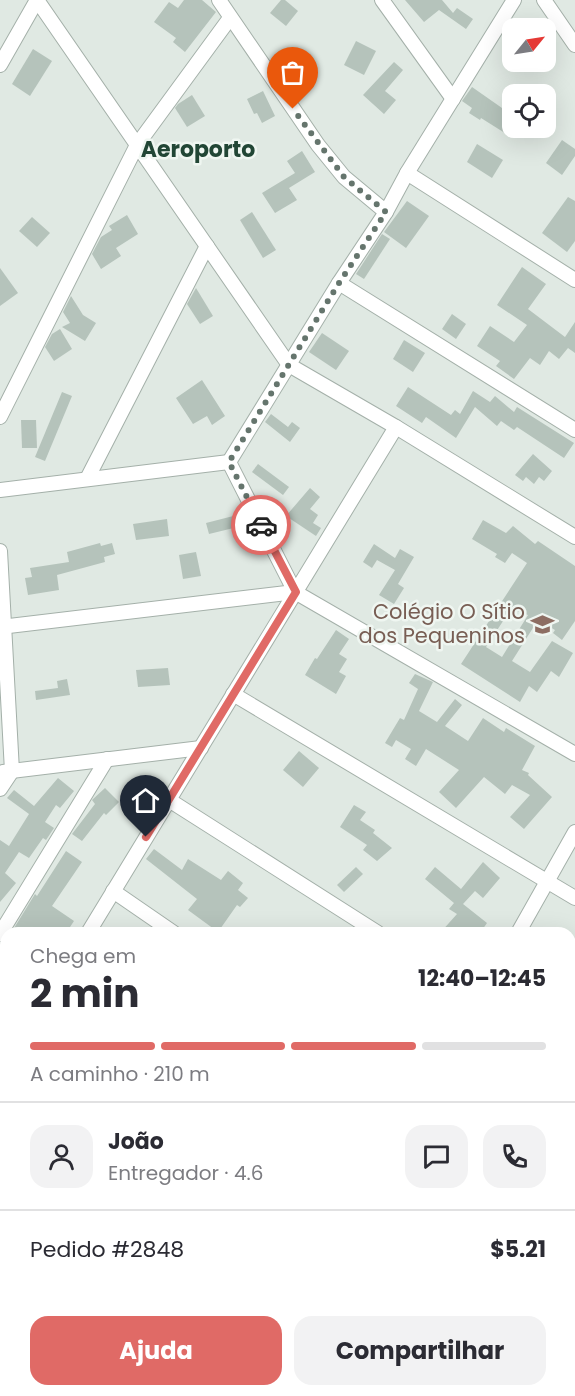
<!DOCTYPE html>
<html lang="pt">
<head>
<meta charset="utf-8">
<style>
  :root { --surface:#fff; --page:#f2f2f3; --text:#2b2b33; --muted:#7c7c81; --line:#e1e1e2; --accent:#e06a66 }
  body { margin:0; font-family:Poppins,sans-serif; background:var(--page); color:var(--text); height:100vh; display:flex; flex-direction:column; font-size:22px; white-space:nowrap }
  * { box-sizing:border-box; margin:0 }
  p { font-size:20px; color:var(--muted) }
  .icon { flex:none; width:33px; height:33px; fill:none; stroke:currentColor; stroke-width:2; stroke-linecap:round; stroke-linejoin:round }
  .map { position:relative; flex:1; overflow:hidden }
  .side { position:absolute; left:0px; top:927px; width:576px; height:470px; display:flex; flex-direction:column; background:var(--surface); border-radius:18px 18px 0 0; box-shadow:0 6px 24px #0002 }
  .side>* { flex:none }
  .needle { width:39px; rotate:60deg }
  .buttons { position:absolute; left:502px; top:18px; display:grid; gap:12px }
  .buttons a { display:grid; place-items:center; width:54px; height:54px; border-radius:12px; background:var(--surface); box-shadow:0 6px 24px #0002; font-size:30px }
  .pin { position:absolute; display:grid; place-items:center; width:51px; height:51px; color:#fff; margin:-62px -26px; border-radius:50% 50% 50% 0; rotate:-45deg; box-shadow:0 0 6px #0007 }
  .pin .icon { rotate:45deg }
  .courier { position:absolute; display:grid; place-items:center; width:60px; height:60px; margin:-30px; border:4px solid #e06a66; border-radius:50%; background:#fff; color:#222; box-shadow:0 2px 8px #0007 }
  .head em { font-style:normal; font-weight:700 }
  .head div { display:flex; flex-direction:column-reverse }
  .head { display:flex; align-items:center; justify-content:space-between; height:102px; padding:0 30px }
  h1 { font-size:39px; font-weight:700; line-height:45px }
  .bar { display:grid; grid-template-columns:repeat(4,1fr); gap:9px 6px; align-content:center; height:72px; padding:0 30px }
  .bar i { height:8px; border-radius:4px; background:var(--line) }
  .bar .current { background:var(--accent) }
  .bar p { grid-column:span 4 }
  .line { display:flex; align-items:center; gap:15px; padding:0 30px; border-top:2px solid var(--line) }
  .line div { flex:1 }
  .round { display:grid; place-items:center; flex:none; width:63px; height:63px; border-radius:18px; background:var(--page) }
  .primary-button { display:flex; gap:12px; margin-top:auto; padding:12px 30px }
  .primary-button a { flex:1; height:69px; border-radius:18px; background:var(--accent); color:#fff; font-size:24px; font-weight:700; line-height:69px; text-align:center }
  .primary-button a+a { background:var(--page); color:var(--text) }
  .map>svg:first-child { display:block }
  .building { fill:#b5c3bb; fill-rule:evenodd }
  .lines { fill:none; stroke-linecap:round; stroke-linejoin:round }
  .minor-casing { stroke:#a4b0a9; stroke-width:16 }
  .tertiary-casing { stroke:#a4b0a9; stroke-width:20 }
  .minor { stroke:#fff; stroke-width:14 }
  .tertiary { stroke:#fff; stroke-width:16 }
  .done { stroke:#65756d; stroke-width:6; stroke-dasharray:0 10.8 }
  .route { stroke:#e06a66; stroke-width:8 }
  .labels { text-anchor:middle; stroke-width:5; stroke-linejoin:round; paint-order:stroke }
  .education-label { font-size:21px; fill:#785e54; stroke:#eff6f1; text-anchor:end }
  .neighbourhood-label { font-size:22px; font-weight:bold; fill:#214635; stroke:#eff6f1 }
</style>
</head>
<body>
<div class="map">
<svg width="575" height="1396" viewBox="0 0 575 1396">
  <rect width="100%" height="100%" fill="#e0e9e3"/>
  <g class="building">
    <path d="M 184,0 L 202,0 L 216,12 L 185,52 L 173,42 L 176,38 L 154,22 L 169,2 L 178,8 Z"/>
    <path d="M 281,0 L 285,0 L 298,11 L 286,26 L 270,13 Z"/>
    <path d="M 405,0 L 442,0 L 453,13 L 457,8 L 473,19 L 466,29 L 439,10 L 424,22 Z"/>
    <path d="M 356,41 L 376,51 L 364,75 L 344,65 Z"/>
    <path d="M 33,49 L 52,61 L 30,96 L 12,84 Z"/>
    <path d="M 394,62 L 403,70 L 385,91 L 396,100 L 384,114 L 363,95 Z"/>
    <path d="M 472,87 L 502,108 L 504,106 L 513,112 L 513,128 L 508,135 L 481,118 L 480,120 L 469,113 L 472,108 L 462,101 Z"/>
    <path d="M 263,91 L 275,116 L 262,123 L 257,113 L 254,114 L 247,99 Z"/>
    <path d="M 192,95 L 205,116 L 187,127 L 175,108 L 178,104 Z"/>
    <path d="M 562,140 L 575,149 L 575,156 L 562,175 L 546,163 Z"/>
    <path d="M 477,144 L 503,160 L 492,178 L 467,162 Z"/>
    <path d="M 302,151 L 315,172 L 289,188 L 297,200 L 275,213 L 262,193 L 295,173 L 287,161 Z"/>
    <path d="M 568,197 L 575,201 L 575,241 L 567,252 L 542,233 Z"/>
    <path d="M 407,201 L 429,216 L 406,248 L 384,232 Z"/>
    <path d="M 252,212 L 276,250 L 263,258 L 240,220 Z"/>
    <path d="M 127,215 L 138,234 L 116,248 L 121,256 L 101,269 L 92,254 L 101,237 L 112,230 L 109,226 Z"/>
    <path d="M 32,217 L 50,233 L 37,247 L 19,231 Z"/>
    <path d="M 382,234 L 390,239 L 364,279 L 356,274 Z"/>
    <path d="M 522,267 L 546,284 L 528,309 L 565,337 L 575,322 L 575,353 L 568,348 L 559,359 L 549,351 L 540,365 L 530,358 L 514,379 L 496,366 L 500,361 L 477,346 L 490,326 L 514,342 L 527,325 L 497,305 Z"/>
    <path d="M 0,268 L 18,293 L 0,306 Z"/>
    <path d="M 196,288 L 213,316 L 200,324 L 187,304 Z"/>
    <path d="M 71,296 L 83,315 L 96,323 L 85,341 L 62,327 L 70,323 L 63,312 Z"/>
    <path d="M 452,314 L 466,324 L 456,339 L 442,329 Z"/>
    <path d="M 60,329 L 72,349 L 54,361 L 45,347 L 52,334 Z"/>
    <path d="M 322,333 L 349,351 L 336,370 L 309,352 Z"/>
    <path d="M 404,340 L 425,353 L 413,372 L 393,359 Z"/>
    <path d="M 202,380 L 225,416 L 212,425 L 207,416 L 193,424 L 176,398 Z"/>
    <path d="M 408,387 L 451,415 L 455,410 L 460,414 L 473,391 L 490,402 L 495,396 L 514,412 L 517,407 L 574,443 L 564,458 L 517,427 L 514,430 L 501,421 L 497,426 L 475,407 L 456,438 L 426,417 L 422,423 L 396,406 Z"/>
    <path d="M 62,392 L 72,396 L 45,461 L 35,457 Z"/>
    <path d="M 271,414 L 288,427 L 292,422 L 300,428 L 290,442 L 265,422 Z"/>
    <path d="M 21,420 L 36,420 L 37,448 L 22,448 Z"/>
    <path d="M 533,454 L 552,471 L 544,481 L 539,477 L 534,484 L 526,477 L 523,481 L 515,475 Z"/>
    <path d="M 258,464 L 289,487 L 283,495 L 252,472 Z"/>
    <path d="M 310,488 L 320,497 L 310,509 L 318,515 L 313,523 L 321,528 L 316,536 L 286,516 Z"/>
    <path d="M 245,513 L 250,524 L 209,534 L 206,523 Z"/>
    <path d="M 167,519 L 169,536 L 136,540 L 133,524 Z"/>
    <path d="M 483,520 L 506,533 L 513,526 L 535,544 L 538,541 L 575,566 L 575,621 L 562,640 L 553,633 L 555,630 L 538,620 L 512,661 L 530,672 L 552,641 L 573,653 L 559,677 L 551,671 L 537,692 L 529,686 L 520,702 L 461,664 L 527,563 L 512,553 L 505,563 L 495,557 L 497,554 L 472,539 ZM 511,609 L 528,615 L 502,657 L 486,647 Z"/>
    <path d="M 100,543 L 101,546 L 112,543 L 115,554 L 104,557 L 105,562 L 57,575 L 59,590 L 28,595 L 25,578 L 32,577 L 30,568 L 69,562 L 67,552 Z"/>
    <path d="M 374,544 L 395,558 L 400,549 L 414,557 L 398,584 L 404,588 L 394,604 L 379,595 L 395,570 L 377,560 L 372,568 L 363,562 Z"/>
    <path d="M 196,552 L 201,576 L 183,579 L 179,555 Z"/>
    <path d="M 336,630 L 349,639 L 339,654 L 347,659 L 339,672 L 346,676 L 336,694 L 305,675 L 315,658 L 317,659 Z"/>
    <path d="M 168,668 L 170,685 L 138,687 L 136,670 Z"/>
    <path d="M 415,674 L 433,682 L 419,711 L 437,722 L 455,699 L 462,705 L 445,726 L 468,741 L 483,718 L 504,732 L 506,728 L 535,746 L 522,770 L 529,773 L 528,775 L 552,797 L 524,829 L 510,817 L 530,795 L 512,785 L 505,794 L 484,777 L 456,808 L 439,792 L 459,770 L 426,749 L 416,766 L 405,759 L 411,749 L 396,740 L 392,747 L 385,743 L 400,718 L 404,720 L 418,689 L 409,683 Z"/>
    <path d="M 67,679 L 70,695 L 36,700 L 35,691 L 58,688 L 57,681 Z"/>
    <path d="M 299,751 L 319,768 L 303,787 L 283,770 Z"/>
    <path d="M 58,778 L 74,791 L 60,808 L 56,805 L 45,822 L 54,828 L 46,840 L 43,838 L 29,858 L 19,852 L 5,873 L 16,883 L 0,902 L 0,840 L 9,846 L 29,814 L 7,798 L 14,790 L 34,806 Z"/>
    <path d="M 105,788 L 119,802 L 106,815 L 104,813 L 82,841 L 72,834 L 95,804 L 92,800 Z"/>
    <path d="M 354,805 L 366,812 L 360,820 L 375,830 L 373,833 L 392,848 L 377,861 L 363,850 L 367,845 L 340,827 Z"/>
    <path d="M 154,849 L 182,870 L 188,859 L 221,880 L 228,871 L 243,883 L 238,890 L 248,898 L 240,907 L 237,905 L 218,932 L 188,910 L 197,899 L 146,859 Z"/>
    <path d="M 66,851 L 82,862 L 52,906 L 74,921 L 66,933 L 11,933 L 35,894 L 37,896 Z"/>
    <path d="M 483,862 L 500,878 L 483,898 L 475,891 L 463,904 L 487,923 L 480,933 L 440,933 L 457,914 L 449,909 L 454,903 L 425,879 L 435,867 L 461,889 Z"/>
    <path d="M 356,867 L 363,874 L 344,892 L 337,885 Z"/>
  </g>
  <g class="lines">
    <defs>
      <g id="minor">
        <path d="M 37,0 L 289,365 L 396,427 L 575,537"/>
        <path d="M 219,0 L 318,145 L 344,177 L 386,212"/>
        <path d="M 382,0 L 453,99"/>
        <path d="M 544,0 L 575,45"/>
        <path d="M 0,65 L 37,0"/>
        <path d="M 407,173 L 575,280"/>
        <path d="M 339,283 L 575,430"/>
        <path d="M 0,417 L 137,145 L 230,18"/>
        <path d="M 229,462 L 339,283 L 386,212 L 407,173 L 514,0"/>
        <path d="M 229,462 L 295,592 L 575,754"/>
        <path d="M 87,479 L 207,246"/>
        <path d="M 0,490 L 229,462"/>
        <path d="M 0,551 L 12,771 L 0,789"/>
        <path d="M 0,627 L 295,592"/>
        <path d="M 233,694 L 575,898"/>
        <path d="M 3,772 L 201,748"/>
        <path d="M 169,800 L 378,933"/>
        <path d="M 113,891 L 174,933"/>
        <path d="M 88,933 L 396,427"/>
        <path d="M 518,933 L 575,832"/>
        <path d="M 0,934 L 107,759"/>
      </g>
      <g id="tertiary">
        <path d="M 0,999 L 6,1000"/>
        <path d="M 0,1012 L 6,1013"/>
        <path d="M 570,1057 L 575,1058"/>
        <path d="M 570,1071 L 575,1072"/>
      </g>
    </defs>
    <use href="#minor" class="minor-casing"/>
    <use href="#tertiary" class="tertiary-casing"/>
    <use href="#minor" class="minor"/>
    <use href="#tertiary" class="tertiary"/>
  </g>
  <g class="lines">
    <path class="done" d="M 261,525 L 229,462 L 339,283 L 386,212 L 344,177 L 293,109"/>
    <path class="route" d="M 146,837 L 296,592 L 261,525"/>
  </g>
  <defs>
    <symbol id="school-bare" viewBox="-9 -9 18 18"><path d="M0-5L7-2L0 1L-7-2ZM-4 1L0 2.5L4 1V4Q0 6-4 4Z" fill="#8d6e63" stroke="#eff6f1" stroke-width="2.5" paint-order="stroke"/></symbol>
  </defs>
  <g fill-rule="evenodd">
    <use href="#school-bare" x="526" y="608" width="33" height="33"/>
  </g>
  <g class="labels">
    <g class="education-label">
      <text x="525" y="619">Colégio O Sítio<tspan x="525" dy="24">dos Pequeninos</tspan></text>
    </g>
    <g class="neighbourhood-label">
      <text x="198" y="157">Aeroporto</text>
    </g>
  </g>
</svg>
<div class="buttons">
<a><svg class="needle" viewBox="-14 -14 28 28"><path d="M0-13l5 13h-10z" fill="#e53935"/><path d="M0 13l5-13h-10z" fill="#7c7c81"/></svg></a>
<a><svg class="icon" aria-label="locate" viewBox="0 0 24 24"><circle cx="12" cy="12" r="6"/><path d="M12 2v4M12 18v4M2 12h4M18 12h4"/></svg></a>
</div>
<div class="pin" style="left:293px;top:109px;background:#ea580c"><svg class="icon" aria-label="bag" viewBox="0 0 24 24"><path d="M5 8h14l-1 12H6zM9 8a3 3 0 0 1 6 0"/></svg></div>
<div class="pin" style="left:146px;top:837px;background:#1f2937"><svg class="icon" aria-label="home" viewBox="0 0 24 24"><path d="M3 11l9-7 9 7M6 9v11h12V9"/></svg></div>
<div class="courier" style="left:261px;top:525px"><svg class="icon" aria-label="car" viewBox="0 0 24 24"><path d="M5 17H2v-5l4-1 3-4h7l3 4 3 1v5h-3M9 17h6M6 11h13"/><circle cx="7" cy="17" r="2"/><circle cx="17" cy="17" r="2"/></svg></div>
<section class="side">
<div class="head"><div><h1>2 min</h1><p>Chega em</p></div><em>12:40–12:45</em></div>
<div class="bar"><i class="current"></i><i class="current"></i><i class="current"></i><i></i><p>A caminho · 210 m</p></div>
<div class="line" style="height:108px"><a class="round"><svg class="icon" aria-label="person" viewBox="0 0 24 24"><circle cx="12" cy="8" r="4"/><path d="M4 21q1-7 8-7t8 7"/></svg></a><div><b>João</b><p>Entregador · 4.6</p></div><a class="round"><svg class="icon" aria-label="chat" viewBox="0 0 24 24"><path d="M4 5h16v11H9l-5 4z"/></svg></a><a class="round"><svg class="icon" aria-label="phone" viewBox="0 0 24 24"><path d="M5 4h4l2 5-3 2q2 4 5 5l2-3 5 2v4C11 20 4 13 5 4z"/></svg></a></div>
<div class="line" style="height:78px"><div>Pedido #2848</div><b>$5.21</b></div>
<div class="primary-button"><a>Ajuda</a><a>Compartilhar</a></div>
</section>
</div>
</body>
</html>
